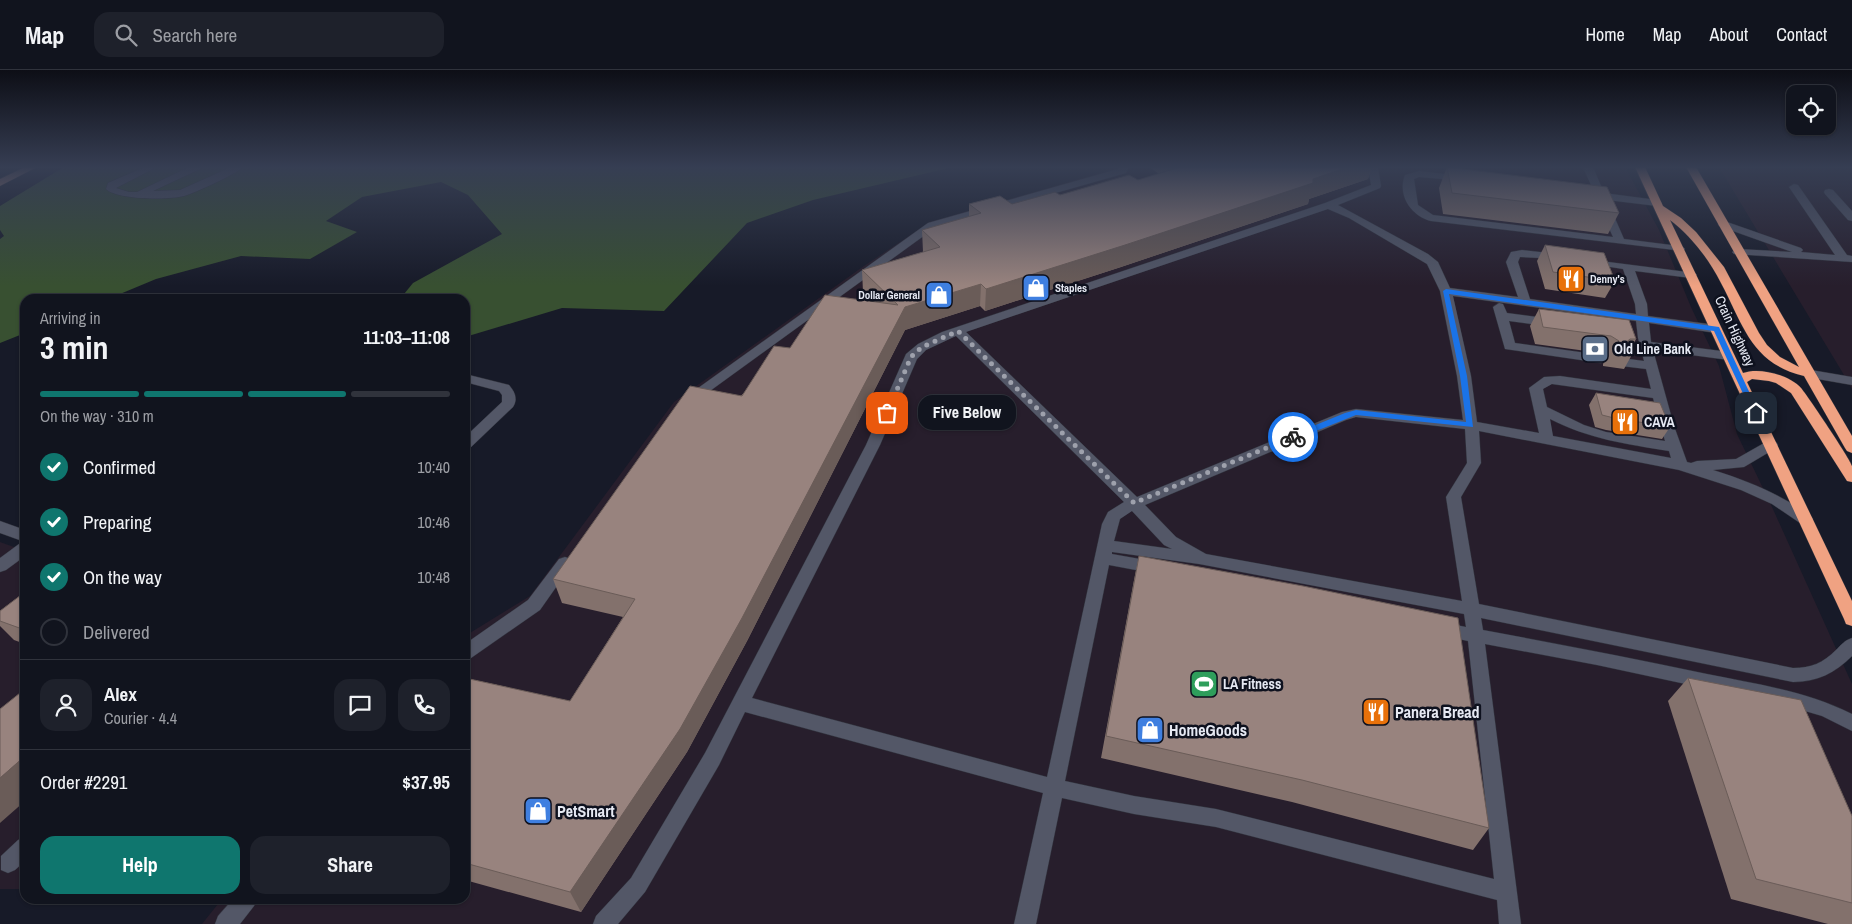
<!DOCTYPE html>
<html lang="en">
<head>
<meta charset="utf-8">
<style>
  :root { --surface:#11141e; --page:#1e212b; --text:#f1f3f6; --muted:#9c9ea4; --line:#30333c; --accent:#0f766e }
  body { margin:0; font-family:"Archivo Narrow",sans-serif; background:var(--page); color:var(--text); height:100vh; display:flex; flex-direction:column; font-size:19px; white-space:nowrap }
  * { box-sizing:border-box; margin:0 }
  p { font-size:16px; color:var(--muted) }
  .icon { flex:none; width:28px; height:28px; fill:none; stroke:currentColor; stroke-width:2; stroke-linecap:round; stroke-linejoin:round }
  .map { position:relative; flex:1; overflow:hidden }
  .side { position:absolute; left:20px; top:224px; width:450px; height:610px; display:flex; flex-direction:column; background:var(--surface); border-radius:15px; box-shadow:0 1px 4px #0004,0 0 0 1px var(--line) }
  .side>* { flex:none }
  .tools { position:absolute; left:1786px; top:15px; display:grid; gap:10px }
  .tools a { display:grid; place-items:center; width:50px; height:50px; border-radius:10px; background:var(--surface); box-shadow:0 1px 4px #0004,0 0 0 1px var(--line); font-size:25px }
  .pin { position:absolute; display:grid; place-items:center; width:42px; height:42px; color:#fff; margin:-21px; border-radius:10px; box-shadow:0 2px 8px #0006 }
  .courier { position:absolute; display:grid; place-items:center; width:50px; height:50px; margin:-25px; border:4px solid #1a73e8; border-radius:50%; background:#fff; color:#222; box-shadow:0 1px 6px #0007 }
  .bubble { position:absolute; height:35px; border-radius:15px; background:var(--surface); box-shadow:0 1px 4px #0004,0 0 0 1px var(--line); font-size:16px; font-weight:700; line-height:35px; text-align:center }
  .head em { font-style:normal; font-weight:700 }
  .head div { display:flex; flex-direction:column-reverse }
  .head { display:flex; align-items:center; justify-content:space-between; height:85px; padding:0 20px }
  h1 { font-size:32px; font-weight:700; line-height:38px }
  .bar { display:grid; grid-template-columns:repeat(4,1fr); gap:8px 5px; align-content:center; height:60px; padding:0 20px }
  .bar i { height:6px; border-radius:4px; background:var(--line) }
  .bar .current { background:var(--accent) }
  .bar p { grid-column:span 4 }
  .line { display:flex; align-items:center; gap:12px; padding:0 20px; border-top:1px solid var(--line) }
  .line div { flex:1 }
  .round { display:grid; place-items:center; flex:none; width:52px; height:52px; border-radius:15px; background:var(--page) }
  ol { padding:0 20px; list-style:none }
  li { display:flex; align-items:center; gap:15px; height:55px }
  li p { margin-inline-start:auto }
  li .icon { padding:5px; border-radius:50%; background:var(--accent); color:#fff; stroke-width:4 }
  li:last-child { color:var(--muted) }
  li i { width:28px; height:28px; border:2px solid var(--line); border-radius:50% }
  .cta { display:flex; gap:10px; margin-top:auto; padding:10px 20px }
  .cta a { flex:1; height:58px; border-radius:15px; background:var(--accent); color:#fff; font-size:20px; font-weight:700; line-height:58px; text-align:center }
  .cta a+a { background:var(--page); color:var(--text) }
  header { display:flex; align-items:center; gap:30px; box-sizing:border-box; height:70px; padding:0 25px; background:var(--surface); border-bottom:1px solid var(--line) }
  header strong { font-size:24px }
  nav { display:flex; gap:28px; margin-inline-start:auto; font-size:18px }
  .search { width:350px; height:45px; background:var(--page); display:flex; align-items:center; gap:12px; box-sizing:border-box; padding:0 18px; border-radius:15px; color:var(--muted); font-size:19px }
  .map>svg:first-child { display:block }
  .commercial { fill:#271e2c }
  .forest { fill:#385031 }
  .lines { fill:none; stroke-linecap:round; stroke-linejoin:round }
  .minor-casing { stroke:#31333d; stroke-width:1 }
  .major-casing { stroke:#31333d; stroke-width:1 }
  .highway-casing { stroke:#31333d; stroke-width:1 }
  .minor { fill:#535767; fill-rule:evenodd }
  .major { fill:#b18477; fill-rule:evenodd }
  .highway { fill:#f0a282; fill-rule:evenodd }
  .wall { fill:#83716c }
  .shaded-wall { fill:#6a5c58 }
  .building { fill:#98837e; stroke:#6a5c58 }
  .route { fill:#1a73e8 }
  .done { stroke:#9ea1ac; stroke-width:5; stroke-dasharray:0 9 }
  .labels { text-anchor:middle; stroke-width:5; stroke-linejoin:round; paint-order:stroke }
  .far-poi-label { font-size:11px; font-weight:bold; fill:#e6e9f3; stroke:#0e111e; text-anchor:start }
  .street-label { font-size:14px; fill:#e6e9f3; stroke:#0e111e }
  .poi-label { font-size:14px; font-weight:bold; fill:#e6e9f3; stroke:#0e111e; text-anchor:start }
  .near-poi-label { font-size:16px; font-weight:bold; fill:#e6e9f3; stroke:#0e111e; text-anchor:start }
</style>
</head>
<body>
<header>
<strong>Map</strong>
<div class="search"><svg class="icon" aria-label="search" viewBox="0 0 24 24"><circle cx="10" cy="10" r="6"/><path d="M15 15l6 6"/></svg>Search here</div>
<nav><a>Home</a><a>Map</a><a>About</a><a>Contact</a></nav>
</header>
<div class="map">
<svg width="1852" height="854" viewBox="0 0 1852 854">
  <rect width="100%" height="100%" fill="#171a28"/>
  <g class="commercial">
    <path d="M 1105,97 L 1406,97 L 1444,100 L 1444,97 L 1625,97 L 1659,160 L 1691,237 L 1719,296 L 1737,364 L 1772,437 L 1852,614 L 1852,854 L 202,854 L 222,829 L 465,829 L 465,566 L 530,526 L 674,332 L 861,198 L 930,152 L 1096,104 L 1108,99 Z"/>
    <path d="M 1719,97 L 1852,97 L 1852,319 L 1841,300 Z"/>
    <path d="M 0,472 L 25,481 L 25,819 L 0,819 Z"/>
  </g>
  <path class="forest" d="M 64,97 L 953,97 L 813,130 L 747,153 L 664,241 L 562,238 L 465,267 L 465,229 L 400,229 L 413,213 L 502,164 L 468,125 L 441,112 L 362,127 L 326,151 L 357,162 L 310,189 L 241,186 L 156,209 L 108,229 L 25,229 L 25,263 L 0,273 L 0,169 L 4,166 L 0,160 L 0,136 Z"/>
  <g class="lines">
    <defs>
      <g id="minor">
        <path d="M 145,97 L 157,97 L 116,118 L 129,122 L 137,122 L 189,97 L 201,97 L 200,99 L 153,121 L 180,120 L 231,97 L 243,97 C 236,104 195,123 184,126 C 169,130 117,130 106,119 L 108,113 Z"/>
        <path d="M 1119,97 L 1129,97 L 1126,103 L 936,157 L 692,334 L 682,334 L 680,331 L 928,153 L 1118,99 Z"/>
        <path d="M 1368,97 L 1378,97 L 1381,116 L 1380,118 L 1338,135 L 1428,184 L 1438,192 L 1450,218 L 1518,227 L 1506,192 L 1511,182 L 1522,180 L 1558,184 L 1562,185 L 1564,187 L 1562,189 L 1520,187 L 1518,192 L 1530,229 L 1636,244 L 1635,234 L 1623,199 L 1585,193 L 1583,191 L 1585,189 L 1695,203 L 1697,205 L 1691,208 L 1635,201 L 1647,234 L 1648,246 L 1716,255 L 1722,259 L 1716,263 L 1649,253 L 1651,272 L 1729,282 L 1735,286 L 1729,290 L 1653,280 L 1674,356 L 1687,392 L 1691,393 L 1697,391 L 1736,389 L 1766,372 L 1776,372 L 1778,375 L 1776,378 L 1744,397 L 1713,400 C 1751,412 1777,423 1810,445 L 1813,449 L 1810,453 L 1805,454 L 1800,453 L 1772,434 L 1741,420 L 1679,400 L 1479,361 L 1481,393 L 1461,427 L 1479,534 L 1793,598 C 1811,598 1823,593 1836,580 C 1841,575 1845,570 1852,568 L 1852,586 C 1835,603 1817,612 1793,612 L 1481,548 L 1483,560 C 1558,574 1632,588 1707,604 C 1756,614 1807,621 1852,644 L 1852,661 L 1822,646 L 1788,636 L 1597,595 L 1485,574 L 1521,854 L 1499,854 L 1497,830 L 1216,757 L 1134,744 L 1062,728 L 1036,854 L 1014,854 L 1043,723 L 745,642 L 719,695 L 645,822 L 618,854 L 593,854 L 596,846 L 631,808 L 705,683 L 866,375 L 906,284 L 918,274 L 942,262 L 1325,133 L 1371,115 ZM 1328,139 L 1349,148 L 1427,194 L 1440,221 L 1457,306 L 1463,350 L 1356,339 L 1342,342 L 1137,427 L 966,262 ZM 1453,226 L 1636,251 L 1638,268 L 1644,291 L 1621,288 L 1615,292 L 1621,296 L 1646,299 L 1651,319 L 1560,306 L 1544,307 L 1529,318 L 1539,363 L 1477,352 L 1471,306 ZM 956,266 L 1124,432 L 1108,442 L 1102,454 L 1047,707 L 752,628 L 880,375 L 917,289 L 926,280 ZM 1552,314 L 1653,328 L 1665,371 L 1606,362 L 1584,355 L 1547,337 L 1543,319 ZM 1356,347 L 1465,359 L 1467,393 L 1446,427 L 1462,531 L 1206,484 L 1176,467 L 1145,435 L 1346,350 ZM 1550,349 C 1589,369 1626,374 1669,381 L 1671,388 L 1553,366 ZM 1132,441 L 1164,475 L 1172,479 L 1114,471 L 1120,449 ZM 1112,482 L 1199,494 L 1464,544 L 1466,557 L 1441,552 L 1435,554 L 1432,559 L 1435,564 L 1468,571 L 1494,809 L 1216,739 L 1134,726 L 1065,711 L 1109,495 L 1157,504 L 1163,502 L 1165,498 L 1163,494 L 1157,492 L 1112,484 Z"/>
        <path d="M 1583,97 L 1593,97 L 1604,123 L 1657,130 L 1662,133 L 1657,136 L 1607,130 L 1624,169 L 1679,176 L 1683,177 L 1685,179 L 1683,181 L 1431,151 C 1411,146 1397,125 1405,105 L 1419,101 L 1462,106 L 1467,109 L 1466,111 L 1419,107 L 1414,109 L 1418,135 L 1433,145 L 1613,167 L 1596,129 L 1588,127 L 1587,125 L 1594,122 Z"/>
        <path d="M 1794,114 L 1798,115 L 1847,185 L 1852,186 L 1852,192 L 1734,184 L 1732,182 L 1738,179 L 1792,182 L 1719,156 L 1718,154 L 1719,152 L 1727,152 L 1801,178 L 1803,180 L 1801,182 L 1835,185 L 1789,117 Z"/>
        <path d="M 1829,119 L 1833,120 L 1852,141 L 1852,151 L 1848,150 L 1825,124 L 1824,122 L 1825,120 Z"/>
        <path d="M 1499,233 L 1503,234 L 1507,243 L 1553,249 L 1559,253 L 1553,257 L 1509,251 L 1515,273 L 1601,285 L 1607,289 L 1601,293 L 1505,279 L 1493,237 Z"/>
        <path d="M 1811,300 L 1852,307 L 1852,315 L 1806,307 L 1804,304 Z"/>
        <path d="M 465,304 L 509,315 C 515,322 518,329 513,337 L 470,378 L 465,380 L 465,367 L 502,332 L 502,325 L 499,321 L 465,312 Z"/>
        <path d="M 0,451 L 25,460 L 25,472 L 0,463 Z"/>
        <path d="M 25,472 L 25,486 L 6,500 L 0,502 L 0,488 L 19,474 Z"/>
        <path d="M 565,487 L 571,489 L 573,493 L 540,540 L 471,588 L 465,590 L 465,574 L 528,530 L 559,489 Z"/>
        <path d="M 25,767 L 25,791 L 15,800 L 8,803 L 1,800 L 1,786 L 18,770 Z"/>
        <path d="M 233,829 L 258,829 L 254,836 L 240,854 L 215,854 L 218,846 Z"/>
      </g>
      <path id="major" d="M 25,97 L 37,97 L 0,116 L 0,109 Z"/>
      <path id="highway" d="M 1635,97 L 1645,97 L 1663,136 L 1681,148 L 1696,162 L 1724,197 L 1759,263 L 1767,275 L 1780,287 L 1799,297 L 1686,97 L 1696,97 L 1852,366 L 1852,383 L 1847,381 L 1845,378 L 1804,306 C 1751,293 1744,256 1721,213 C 1709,189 1691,166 1670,150 L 1743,303 C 1760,297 1789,305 1801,318 C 1807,325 1851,390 1852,396 C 1852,401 1852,407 1852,412 L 1847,411 L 1791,323 L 1776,313 L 1769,311 L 1752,309 L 1747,312 L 1852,531 L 1852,556 L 1846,554 L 1844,549 Z"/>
    </defs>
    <use href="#minor" class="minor-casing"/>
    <use href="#major" class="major-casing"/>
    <use href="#highway" class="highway-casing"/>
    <use href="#minor" class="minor"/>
    <use href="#major" class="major"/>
    <use href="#highway" class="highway"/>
  </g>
  <g class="wall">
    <path d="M 1148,96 L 1372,96 L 1368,109 L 1309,129 L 1308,134 L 1121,197 L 985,241 L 980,236 L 905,260 L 747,571 L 687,682 L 581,842 L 465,810 L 465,608 L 570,631 L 623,547 L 562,533 L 553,509 L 790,278 L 873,231 L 863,222 L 862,200 L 923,182 L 922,160 L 969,147 L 969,134 L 1012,134 L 1138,110 L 1159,104 Z"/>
    <path d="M 1447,97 L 1619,143 L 1608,164 L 1443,144 L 1439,118 Z"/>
    <path d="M 1545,175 L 1615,211 L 1605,228 L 1545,219 L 1537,191 Z"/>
    <path d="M 1539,239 L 1636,269 L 1631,279 L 1634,281 L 1624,299 L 1603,296 L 1603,294 L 1607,287 L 1601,283 L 1535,274 L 1530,256 Z"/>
    <path d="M 1596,323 L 1670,357 L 1662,369 L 1606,360 L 1595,357 L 1589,335 Z"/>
    <path d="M 1139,486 L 1489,758 L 1473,780 L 1292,732 L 1101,688 L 1134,510 Z"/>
    <path d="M 25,522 L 25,574 L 14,570 L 0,556 L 0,541 Z"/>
    <path d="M 1688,608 L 1852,746 L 1852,854 L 1828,854 L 1731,829 L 1668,631 Z"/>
  </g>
  <g class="shaded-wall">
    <path d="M 1351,96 L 1372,96 L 1368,109 L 1309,129 L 1308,134 L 1121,197 L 985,241 L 986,219 Z"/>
    <path d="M 981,214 L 980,236 L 905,260 L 747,571 L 687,682 L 581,842 L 570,822 L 905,237 Z"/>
    <path d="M 1630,269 L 1624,280 L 1623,275 Z"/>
    <path d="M 25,686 L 25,731 L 0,753 L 0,708 Z"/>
  </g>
  <g class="building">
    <path d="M 1183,96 L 1351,96 L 1313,109 L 1313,113 L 1125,175 L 986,219 L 981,214 L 905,237 L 742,548 L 680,659 L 570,822 L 465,793 L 465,608 L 570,631 L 635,529 L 553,509 L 690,316 L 742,326 L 774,276 L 790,278 L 825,225 L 898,235 L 862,200 L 940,177 L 922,160 L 981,143 L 969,134 L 1000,126 L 1012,134 L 1055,122 L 1060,125 L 1129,105 L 1138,110 Z"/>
    <path d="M 1447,97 L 1607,117 L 1619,143 L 1452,123 Z"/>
    <path d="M 1545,175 L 1604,183 L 1615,211 L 1553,202 Z"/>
    <path d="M 1539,239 L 1629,250 L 1636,269 L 1630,269 L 1623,275 L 1634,281 L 1613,278 L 1613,277 L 1619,271 L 1611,266 L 1543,257 Z"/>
    <path d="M 1596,323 L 1660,333 L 1670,357 L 1614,348 L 1602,345 Z"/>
    <path d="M 1139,486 L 1303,516 L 1458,548 L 1489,758 L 1302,710 L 1106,666 Z"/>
    <path d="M 25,522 L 25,560 L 0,551 L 0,541 Z"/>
    <path d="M 1688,608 L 1801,630 L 1852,746 L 1852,833 L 1756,809 Z"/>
    <path d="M 25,619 L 25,686 L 0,708 L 0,639 Z"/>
  </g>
  <linearGradient id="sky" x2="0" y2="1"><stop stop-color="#0d0e16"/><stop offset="0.45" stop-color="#363e53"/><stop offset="1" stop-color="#363e53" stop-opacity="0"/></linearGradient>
  <rect width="1852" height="216" fill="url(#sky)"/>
  <path class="route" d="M 1446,219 L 1719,257 L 1759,343 L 1756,345 L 1752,343 L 1714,261 L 1449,224 L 1467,306 L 1473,357 L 1356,345 L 1296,369 L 1291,369 L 1291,365 L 1345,343 L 1356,340 L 1466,352 L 1460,306 L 1443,221 Z"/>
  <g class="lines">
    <path class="done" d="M 887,343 L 911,287 L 922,277 L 958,261 L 1134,433 L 1293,367"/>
  </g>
  <defs>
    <symbol id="restaurant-square" viewBox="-11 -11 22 22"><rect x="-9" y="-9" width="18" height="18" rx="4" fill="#e8710a" stroke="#0e111e"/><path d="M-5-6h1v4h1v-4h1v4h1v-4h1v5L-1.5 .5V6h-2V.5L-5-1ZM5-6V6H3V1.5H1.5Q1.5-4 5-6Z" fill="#fff"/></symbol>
    <symbol id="shop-square" viewBox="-11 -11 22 22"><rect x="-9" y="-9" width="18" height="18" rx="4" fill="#3f7fe0" stroke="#0e111e"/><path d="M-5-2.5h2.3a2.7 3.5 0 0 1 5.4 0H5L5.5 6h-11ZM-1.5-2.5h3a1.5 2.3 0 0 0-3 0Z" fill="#fff"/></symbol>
    <symbol id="bank-square" viewBox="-11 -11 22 22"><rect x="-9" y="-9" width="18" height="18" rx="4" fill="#5c6f8a" stroke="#0e111e"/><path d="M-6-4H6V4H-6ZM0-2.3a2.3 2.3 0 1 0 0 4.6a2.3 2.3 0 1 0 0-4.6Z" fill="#fff"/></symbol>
    <symbol id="stadium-square" viewBox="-11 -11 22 22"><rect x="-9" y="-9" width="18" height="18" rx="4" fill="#2e9e5b" stroke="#0e111e"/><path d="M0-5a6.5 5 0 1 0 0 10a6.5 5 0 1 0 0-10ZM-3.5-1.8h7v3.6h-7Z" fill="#fff"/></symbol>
  </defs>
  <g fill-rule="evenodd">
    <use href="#restaurant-square" x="1555" y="193" width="32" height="32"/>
    <use href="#shop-square" x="1020" y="202" width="32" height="32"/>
    <use href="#shop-square" x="923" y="209" width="32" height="32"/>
    <use href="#bank-square" x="1579" y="263" width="32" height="32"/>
    <use href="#restaurant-square" x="1609" y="336" width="32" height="32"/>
    <use href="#stadium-square" x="1188" y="598" width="32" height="32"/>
    <use href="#restaurant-square" x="1360" y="626" width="32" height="32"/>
    <use href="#shop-square" x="1134" y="644" width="32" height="32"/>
    <use href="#shop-square" x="522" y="725" width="32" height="32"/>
  </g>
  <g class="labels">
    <g class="far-poi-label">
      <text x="1590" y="213">Denny's</text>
      <text x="1055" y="222">Staples</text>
      <text x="920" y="229" text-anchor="end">Dollar General</text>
    </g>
    <g class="street-label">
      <text transform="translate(1735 261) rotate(65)" y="5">Crain Highway</text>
    </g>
    <g class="poi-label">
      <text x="1614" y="284">Old Line Bank</text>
      <text x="1644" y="357">CAVA</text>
      <text x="1223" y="619">LA Fitness</text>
    </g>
    <g class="near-poi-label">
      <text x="1395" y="648">Panera Bread</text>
      <text x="1169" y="666">HomeGoods</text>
      <text x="557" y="747">PetSmart</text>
    </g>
  </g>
</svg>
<div class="tools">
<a><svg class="icon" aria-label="locate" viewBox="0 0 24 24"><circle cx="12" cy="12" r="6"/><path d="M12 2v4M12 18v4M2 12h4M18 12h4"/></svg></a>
</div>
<div class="pin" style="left:887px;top:343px;background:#ea580c"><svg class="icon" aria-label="bag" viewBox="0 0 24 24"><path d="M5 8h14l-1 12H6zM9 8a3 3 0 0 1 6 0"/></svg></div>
<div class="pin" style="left:1756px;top:343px;background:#1f2937"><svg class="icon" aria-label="home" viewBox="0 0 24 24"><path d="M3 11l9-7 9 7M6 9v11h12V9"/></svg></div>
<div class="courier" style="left:1293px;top:367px"><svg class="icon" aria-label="bike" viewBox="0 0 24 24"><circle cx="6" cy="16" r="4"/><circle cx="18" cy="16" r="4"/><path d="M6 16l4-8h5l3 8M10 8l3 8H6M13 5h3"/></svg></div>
<div class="bubble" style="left:918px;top:325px;width:98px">Five Below</div>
<section class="side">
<div class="head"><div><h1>3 min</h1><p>Arriving in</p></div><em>11:03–11:08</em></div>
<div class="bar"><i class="current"></i><i class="current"></i><i class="current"></i><i></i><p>On the way · 310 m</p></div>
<ol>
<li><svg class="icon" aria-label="check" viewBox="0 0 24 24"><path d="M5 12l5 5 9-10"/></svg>Confirmed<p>10:40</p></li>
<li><svg class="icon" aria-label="check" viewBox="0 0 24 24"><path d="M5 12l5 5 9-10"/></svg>Preparing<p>10:46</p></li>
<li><svg class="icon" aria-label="check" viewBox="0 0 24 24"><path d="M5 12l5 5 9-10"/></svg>On the way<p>10:48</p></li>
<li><i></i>Delivered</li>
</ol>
<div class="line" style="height:90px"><a class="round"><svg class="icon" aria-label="person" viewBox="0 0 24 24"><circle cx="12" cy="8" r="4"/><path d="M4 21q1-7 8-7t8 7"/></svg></a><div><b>Alex</b><p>Courier · 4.4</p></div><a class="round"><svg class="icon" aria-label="chat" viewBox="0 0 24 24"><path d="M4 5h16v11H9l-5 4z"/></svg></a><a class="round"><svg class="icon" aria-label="phone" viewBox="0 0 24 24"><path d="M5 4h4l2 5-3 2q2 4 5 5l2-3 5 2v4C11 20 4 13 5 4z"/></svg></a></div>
<div class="line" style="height:65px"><div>Order #2291</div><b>$37.95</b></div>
<div class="cta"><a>Help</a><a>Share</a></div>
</section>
</div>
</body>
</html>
